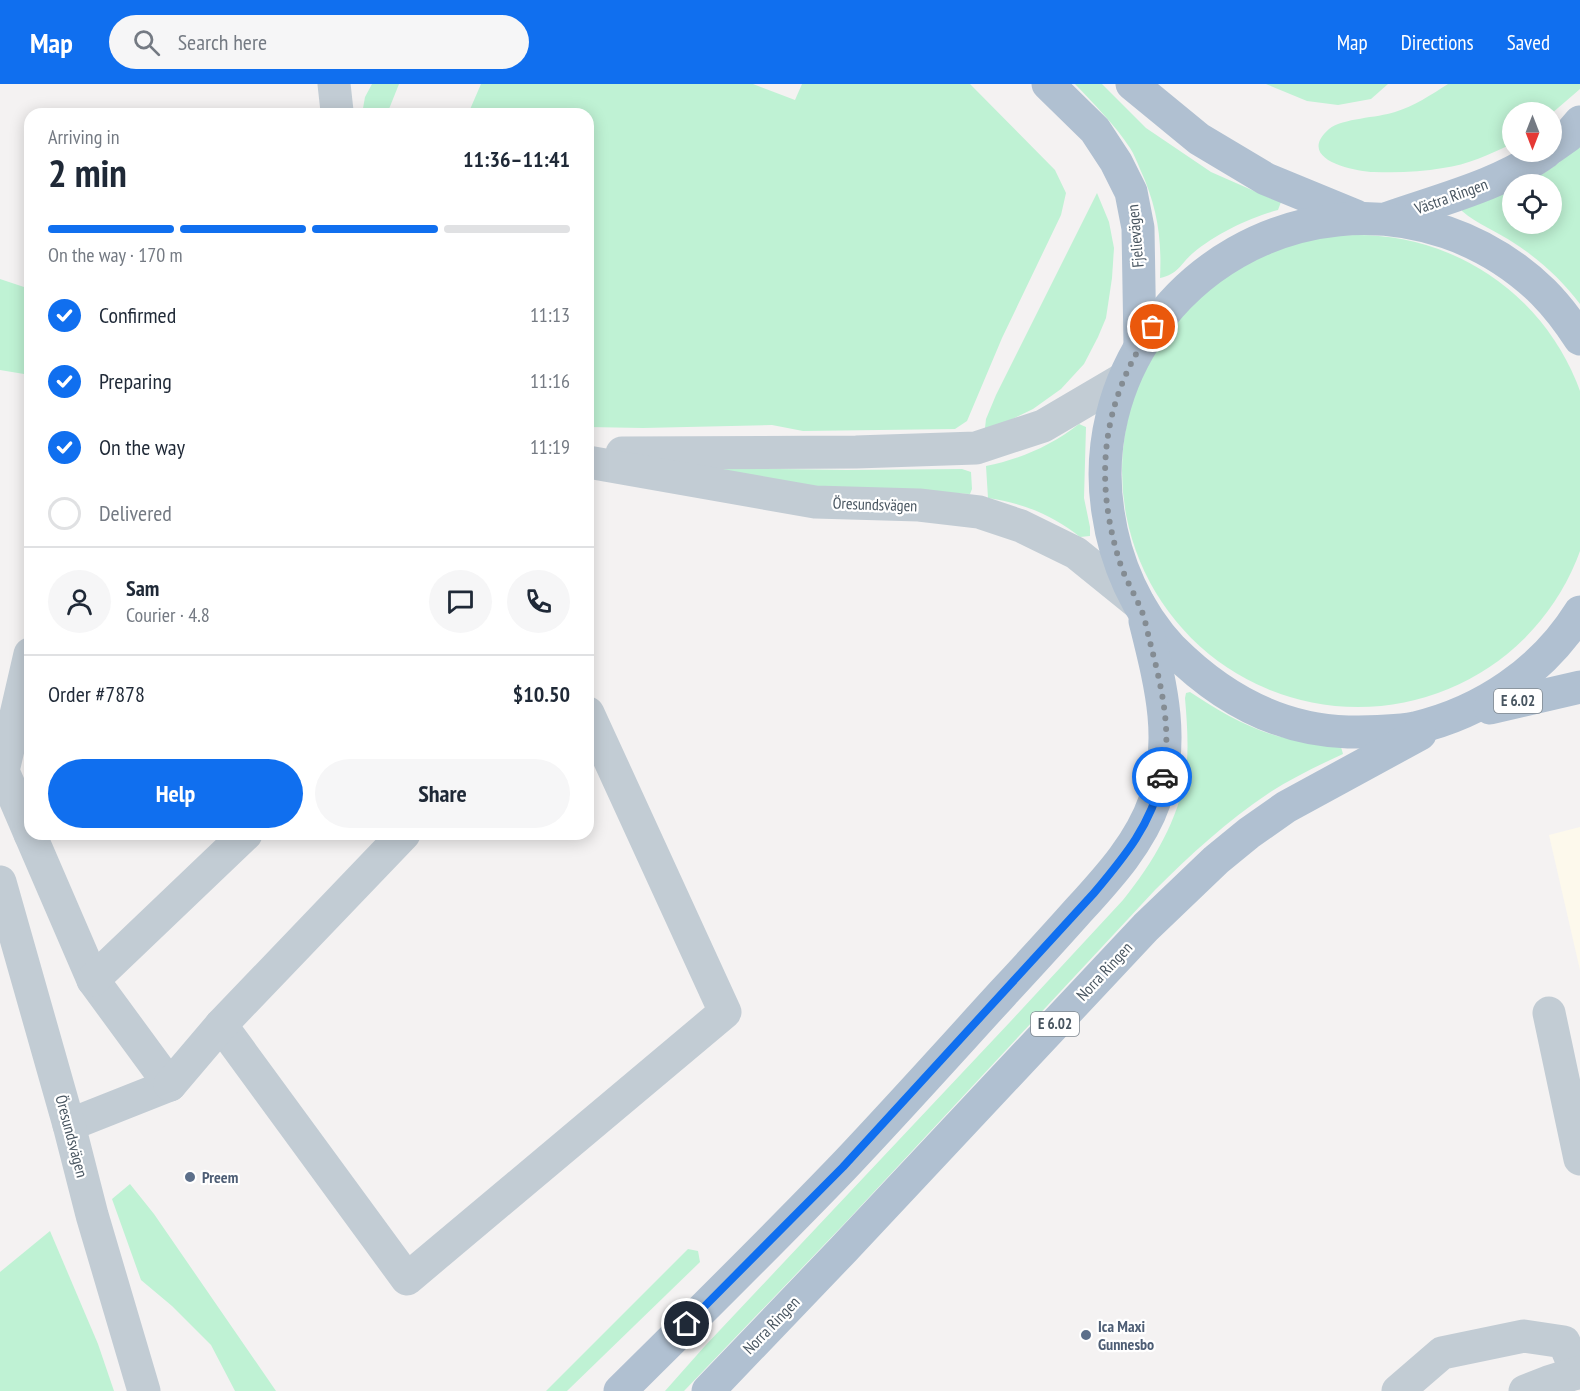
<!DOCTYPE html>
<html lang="en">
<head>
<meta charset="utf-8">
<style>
  :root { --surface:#fff; --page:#f6f6f7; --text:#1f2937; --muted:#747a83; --line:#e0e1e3; --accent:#106fef }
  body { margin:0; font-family:"PT Sans Narrow",sans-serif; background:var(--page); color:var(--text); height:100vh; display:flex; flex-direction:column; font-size:22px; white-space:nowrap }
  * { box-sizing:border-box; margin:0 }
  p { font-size:20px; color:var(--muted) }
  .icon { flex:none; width:33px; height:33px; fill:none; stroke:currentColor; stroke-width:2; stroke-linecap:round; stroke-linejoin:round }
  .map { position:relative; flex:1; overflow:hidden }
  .panel { position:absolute; left:24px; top:24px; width:570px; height:732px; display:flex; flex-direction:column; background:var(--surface); border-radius:18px; box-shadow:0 3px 15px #0003 }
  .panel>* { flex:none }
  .needle { width:39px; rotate:180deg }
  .buttons { position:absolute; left:1502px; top:18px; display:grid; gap:12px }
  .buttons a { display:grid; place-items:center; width:60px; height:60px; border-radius:50%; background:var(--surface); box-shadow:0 3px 15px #0003; font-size:30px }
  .pin { position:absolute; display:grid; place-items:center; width:51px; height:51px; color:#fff; margin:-26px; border:3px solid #fff; border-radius:50%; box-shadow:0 2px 6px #0007 }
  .courier { position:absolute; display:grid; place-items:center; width:60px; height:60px; margin:-30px; border:4px solid #106fef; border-radius:50%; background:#fff; color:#222; box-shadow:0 2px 8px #0007 }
  .head em { font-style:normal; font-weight:800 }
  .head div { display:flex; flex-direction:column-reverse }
  .head { display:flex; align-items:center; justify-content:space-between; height:102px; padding:0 24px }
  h1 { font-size:39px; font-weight:800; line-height:45px }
  .bar { display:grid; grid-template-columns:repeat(4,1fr); gap:9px 6px; align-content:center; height:72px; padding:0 24px }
  .bar i { height:8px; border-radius:4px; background:var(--line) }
  .bar .selected { background:var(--accent) }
  .bar p { grid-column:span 4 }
  .line { display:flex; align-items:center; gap:15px; padding:0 24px; border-top:2px solid var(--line) }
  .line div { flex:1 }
  .round { display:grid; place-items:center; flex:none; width:63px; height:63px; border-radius:32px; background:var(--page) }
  ol { padding:0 24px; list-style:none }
  li { display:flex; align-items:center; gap:18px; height:66px }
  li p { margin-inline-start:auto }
  li .icon { padding:6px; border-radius:50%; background:var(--accent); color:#fff; stroke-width:4 }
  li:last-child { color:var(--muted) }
  li i { width:33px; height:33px; border:3px solid var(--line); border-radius:50% }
  .cta { display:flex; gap:12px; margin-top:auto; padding:12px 24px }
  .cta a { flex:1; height:69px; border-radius:36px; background:var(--accent); color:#fff; font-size:24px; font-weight:800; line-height:69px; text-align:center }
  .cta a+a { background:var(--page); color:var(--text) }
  header { display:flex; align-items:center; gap:36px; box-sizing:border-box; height:84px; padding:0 30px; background:var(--accent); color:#fff }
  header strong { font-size:28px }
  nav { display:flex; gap:33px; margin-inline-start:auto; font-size:21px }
  .search { width:420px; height:54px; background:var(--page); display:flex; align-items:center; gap:15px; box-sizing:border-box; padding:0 21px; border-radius:33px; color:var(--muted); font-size:22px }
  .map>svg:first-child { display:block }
  .commercial { fill:#fdf9ec }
  .green { fill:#bff2d4 }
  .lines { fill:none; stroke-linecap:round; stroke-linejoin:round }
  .minor { stroke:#c2ccd4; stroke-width:33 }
  .major { stroke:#b0c0d1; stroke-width:33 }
  .done { stroke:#848c93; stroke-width:6; stroke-dasharray:0 10.8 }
  .route { stroke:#106fef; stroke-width:8 }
  .service-dot { fill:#5c6f8a; stroke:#fff; stroke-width:2 }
  .labels { text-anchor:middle; stroke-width:4.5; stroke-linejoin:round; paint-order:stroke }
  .shield { fill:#fff; stroke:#7f8890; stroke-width:1.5 }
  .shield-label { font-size:15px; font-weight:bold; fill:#485560 }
  .street-label { font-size:16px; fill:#485560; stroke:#fff }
  .service-label { font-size:16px; font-weight:bold; fill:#4e5e75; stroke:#fff; text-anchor:start }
</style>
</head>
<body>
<header>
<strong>Map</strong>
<div class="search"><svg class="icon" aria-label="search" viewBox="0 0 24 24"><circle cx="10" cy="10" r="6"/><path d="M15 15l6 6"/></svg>Search here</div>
<nav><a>Map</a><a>Directions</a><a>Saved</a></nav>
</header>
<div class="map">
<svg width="1580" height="1307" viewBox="0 0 1580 1307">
  <rect width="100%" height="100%" fill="#f4f2f2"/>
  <path class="commercial" d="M 1580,743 L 1580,886 L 1549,751 Z"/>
  <g class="green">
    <path d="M 372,0 L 399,0 L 387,30 L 362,30 L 365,13 Z"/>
    <path d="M 481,0 L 753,0 L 795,16 L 802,0 L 970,0 L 1055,86 L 1066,109 L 1061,131 L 1002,254 L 967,337 L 955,345 L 803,347 L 772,341 L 643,344 L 588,343 L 588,30 L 468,30 Z"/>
    <path d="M 1075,0 L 1102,0 L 1146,44 L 1211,88 L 1270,114 L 1281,118 L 1278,126 C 1251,133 1215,150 1193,169 C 1180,180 1179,190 1160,194 C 1162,153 1157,122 1140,85 C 1137,78 1134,70 1130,64 C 1115,41 1094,20 1075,0 Z"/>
    <path d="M 1266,0 L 1388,0 L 1371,15 L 1338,21 L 1307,17 Z"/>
    <path d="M 1448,0 L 1580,0 L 1580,5 L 1551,30 L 1551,28 L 1512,28 L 1512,60 C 1490,70 1467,81 1443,84 C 1421,88 1397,89 1374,88 C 1353,87 1295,75 1329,45 C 1343,34 1377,34 1395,28 C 1414,22 1431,11 1448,0 Z"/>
    <path d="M 1580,61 L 1580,220 C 1562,196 1540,176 1514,159 C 1498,148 1477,140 1462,127 L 1462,125 L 1512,107 L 1512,140 L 1551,140 L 1551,100 L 1525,100 C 1545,90 1563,76 1580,61 Z"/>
    <path d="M 1097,109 L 1109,138 L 1114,164 L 1112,194 L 1106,234 L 1098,253 L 1084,280 L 1061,305 L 1033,325 L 992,345 L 985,344 L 986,335 L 996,311 Z"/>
    <circle cx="1358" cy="387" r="236"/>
    <path d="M 0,195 L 30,205 L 30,291 L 0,286 Z"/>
    <path d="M 1079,340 L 1086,343 L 1084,414 L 1090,443 L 1090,452 L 1080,453 C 1053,431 1022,419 988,414 L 986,382 C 1020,375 1051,362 1079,340 Z"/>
    <path d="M 711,384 L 847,386 L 962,385 L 971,388 L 972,405 L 970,410 L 932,408 L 825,409 Z"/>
    <path d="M 1190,608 C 1217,626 1246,643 1277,652 C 1298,657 1320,659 1341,663 L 1343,670 C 1317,682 1292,694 1269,709 C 1227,737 1190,771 1155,806 L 846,1138 L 684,1307 L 665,1307 L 704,1263 L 1010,938 L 1123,816 C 1153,779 1179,735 1186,688 C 1189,664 1187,638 1185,614 L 1186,609 Z"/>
    <path d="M 130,1100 L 154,1130 L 276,1307 L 235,1307 L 211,1261 L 172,1222 L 141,1196 L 112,1115 Z"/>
    <path d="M 50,1147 L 98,1260 L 114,1307 L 0,1307 L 0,1188 Z"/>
    <path d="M 688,1165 L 698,1167 L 700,1178 L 567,1307 L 546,1307 Z"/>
  </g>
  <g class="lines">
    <g class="minor">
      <path d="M 334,0 L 337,27 L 336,30"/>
      <path d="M 622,369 L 856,368 L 976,364 L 1043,342 L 1123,295"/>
      <path d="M 588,378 L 815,418 L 919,421 L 979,428 L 1021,442 L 1076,469 L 1139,520"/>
      <path d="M 30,570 L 3,687 L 30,750"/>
      <path d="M 30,750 L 93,896 L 170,1001 L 69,1041"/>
      <path d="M 0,798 L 69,1041 L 92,1131 L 144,1307"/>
      <path d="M 93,896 L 246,750"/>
      <path d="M 1549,929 L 1580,1075"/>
      <path d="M 221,941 L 407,1195 L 725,928 L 588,629"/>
      <path d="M 170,1001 L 221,941 L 404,750"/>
      <path d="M 1398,1307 L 1442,1269 L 1524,1252 L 1564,1258 L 1577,1289"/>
      <path d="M 1525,1307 L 1548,1298 L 1580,1288"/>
    </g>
    <g class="major">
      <path d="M 1048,0 L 1095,46 L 1116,78 L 1131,108 L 1138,144 L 1140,262"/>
      <path d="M 1132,0 L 1199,55 L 1266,95 L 1356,132"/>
      <path d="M 1551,64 L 1568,52 L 1580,38"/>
      <path d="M 1388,134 C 1442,115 1500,101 1546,68"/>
      <path d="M 1580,255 C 1569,238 1557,222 1543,208 C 1428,96 1244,115 1152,245 C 1114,298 1098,364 1108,428 C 1115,478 1137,528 1172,565 C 1220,613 1279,646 1348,648 C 1370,648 1393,648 1415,644 C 1483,628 1543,587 1580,528"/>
      <path d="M 1490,624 L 1580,603"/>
      <path d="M 620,1307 C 695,1233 770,1159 843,1083 C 897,1026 950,967 1003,909 C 1028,882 1052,856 1076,829 C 1107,795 1140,760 1155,716 C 1176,655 1160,598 1145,537"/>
      <path d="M 708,1307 L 843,1166 L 1146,843 L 1216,776 L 1249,749 L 1286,723 L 1420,650"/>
    </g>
  </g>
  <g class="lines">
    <path class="done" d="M 1153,243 C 1101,317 1093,397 1121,482 C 1126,496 1134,509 1140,523 C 1145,533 1147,547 1150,558 C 1161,601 1173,648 1162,693"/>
    <path class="route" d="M 687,1240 L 843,1083 L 1094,809 C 1125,772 1151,741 1162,693"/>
  </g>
  <g class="service-dot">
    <circle cx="190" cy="1093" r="6"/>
    <circle cx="1086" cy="1251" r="6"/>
  </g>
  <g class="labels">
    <g class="shield">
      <rect x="1494" y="605" width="48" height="24" rx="4.5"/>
      <rect x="1031" y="928" width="48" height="24" rx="4.5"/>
    </g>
    <g class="shield-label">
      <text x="1518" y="622">E 6.02</text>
      <text x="1055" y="945">E 6.02</text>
    </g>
    <g class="street-label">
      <text transform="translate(1451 112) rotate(-20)" y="6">Västra Ringen</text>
      <text transform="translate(1135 152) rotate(-95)" y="6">Fjelievägen</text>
      <text transform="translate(875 420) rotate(2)" y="6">Öresundsvägen</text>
      <text transform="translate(1104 887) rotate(-47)" y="6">Norra Ringen</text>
      <text transform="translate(72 1052) rotate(75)" y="6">Öresundsvägen</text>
      <text transform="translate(771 1241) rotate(-46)" y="6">Norra Ringen</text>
    </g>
    <g class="service-label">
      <text x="202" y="1099">Preem</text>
      <text x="1098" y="1248">Ica Maxi<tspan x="1098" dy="18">Gunnesbo</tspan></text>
    </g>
  </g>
</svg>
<div class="buttons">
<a><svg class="needle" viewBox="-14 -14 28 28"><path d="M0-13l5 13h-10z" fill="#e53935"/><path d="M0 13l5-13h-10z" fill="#747a83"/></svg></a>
<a><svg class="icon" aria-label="locate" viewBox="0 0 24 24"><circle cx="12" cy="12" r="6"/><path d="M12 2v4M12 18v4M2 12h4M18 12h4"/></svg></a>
</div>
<div class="pin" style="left:1153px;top:243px;background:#ea580c"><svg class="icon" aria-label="bag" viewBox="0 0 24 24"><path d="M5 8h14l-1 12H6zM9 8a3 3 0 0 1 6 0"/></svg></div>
<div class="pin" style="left:687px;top:1240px;background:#1f2937"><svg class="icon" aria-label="home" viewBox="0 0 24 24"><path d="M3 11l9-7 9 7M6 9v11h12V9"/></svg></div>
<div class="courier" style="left:1162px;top:693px"><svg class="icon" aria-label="car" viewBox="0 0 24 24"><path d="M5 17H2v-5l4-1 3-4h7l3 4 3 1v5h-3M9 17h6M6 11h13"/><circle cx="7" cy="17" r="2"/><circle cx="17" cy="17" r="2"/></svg></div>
<section class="panel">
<div class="head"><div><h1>2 min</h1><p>Arriving in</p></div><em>11:36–11:41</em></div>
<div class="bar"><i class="selected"></i><i class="selected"></i><i class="selected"></i><i></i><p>On the way · 170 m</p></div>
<ol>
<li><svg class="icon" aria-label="check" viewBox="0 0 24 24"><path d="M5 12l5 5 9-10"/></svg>Confirmed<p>11:13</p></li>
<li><svg class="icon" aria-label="check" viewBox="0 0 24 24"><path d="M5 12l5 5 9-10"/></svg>Preparing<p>11:16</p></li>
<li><svg class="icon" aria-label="check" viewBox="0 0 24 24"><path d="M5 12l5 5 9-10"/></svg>On the way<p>11:19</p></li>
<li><i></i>Delivered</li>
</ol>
<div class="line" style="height:108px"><a class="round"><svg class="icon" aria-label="person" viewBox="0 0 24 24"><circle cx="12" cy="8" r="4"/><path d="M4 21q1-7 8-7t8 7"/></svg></a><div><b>Sam</b><p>Courier · 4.8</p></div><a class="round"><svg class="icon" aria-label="chat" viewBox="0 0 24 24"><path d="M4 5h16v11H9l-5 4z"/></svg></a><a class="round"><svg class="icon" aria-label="phone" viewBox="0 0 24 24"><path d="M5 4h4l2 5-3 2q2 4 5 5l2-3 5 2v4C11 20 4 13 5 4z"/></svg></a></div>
<div class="line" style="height:78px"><div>Order #7878</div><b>$10.50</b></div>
<div class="cta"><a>Help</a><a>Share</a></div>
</section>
</div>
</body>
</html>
